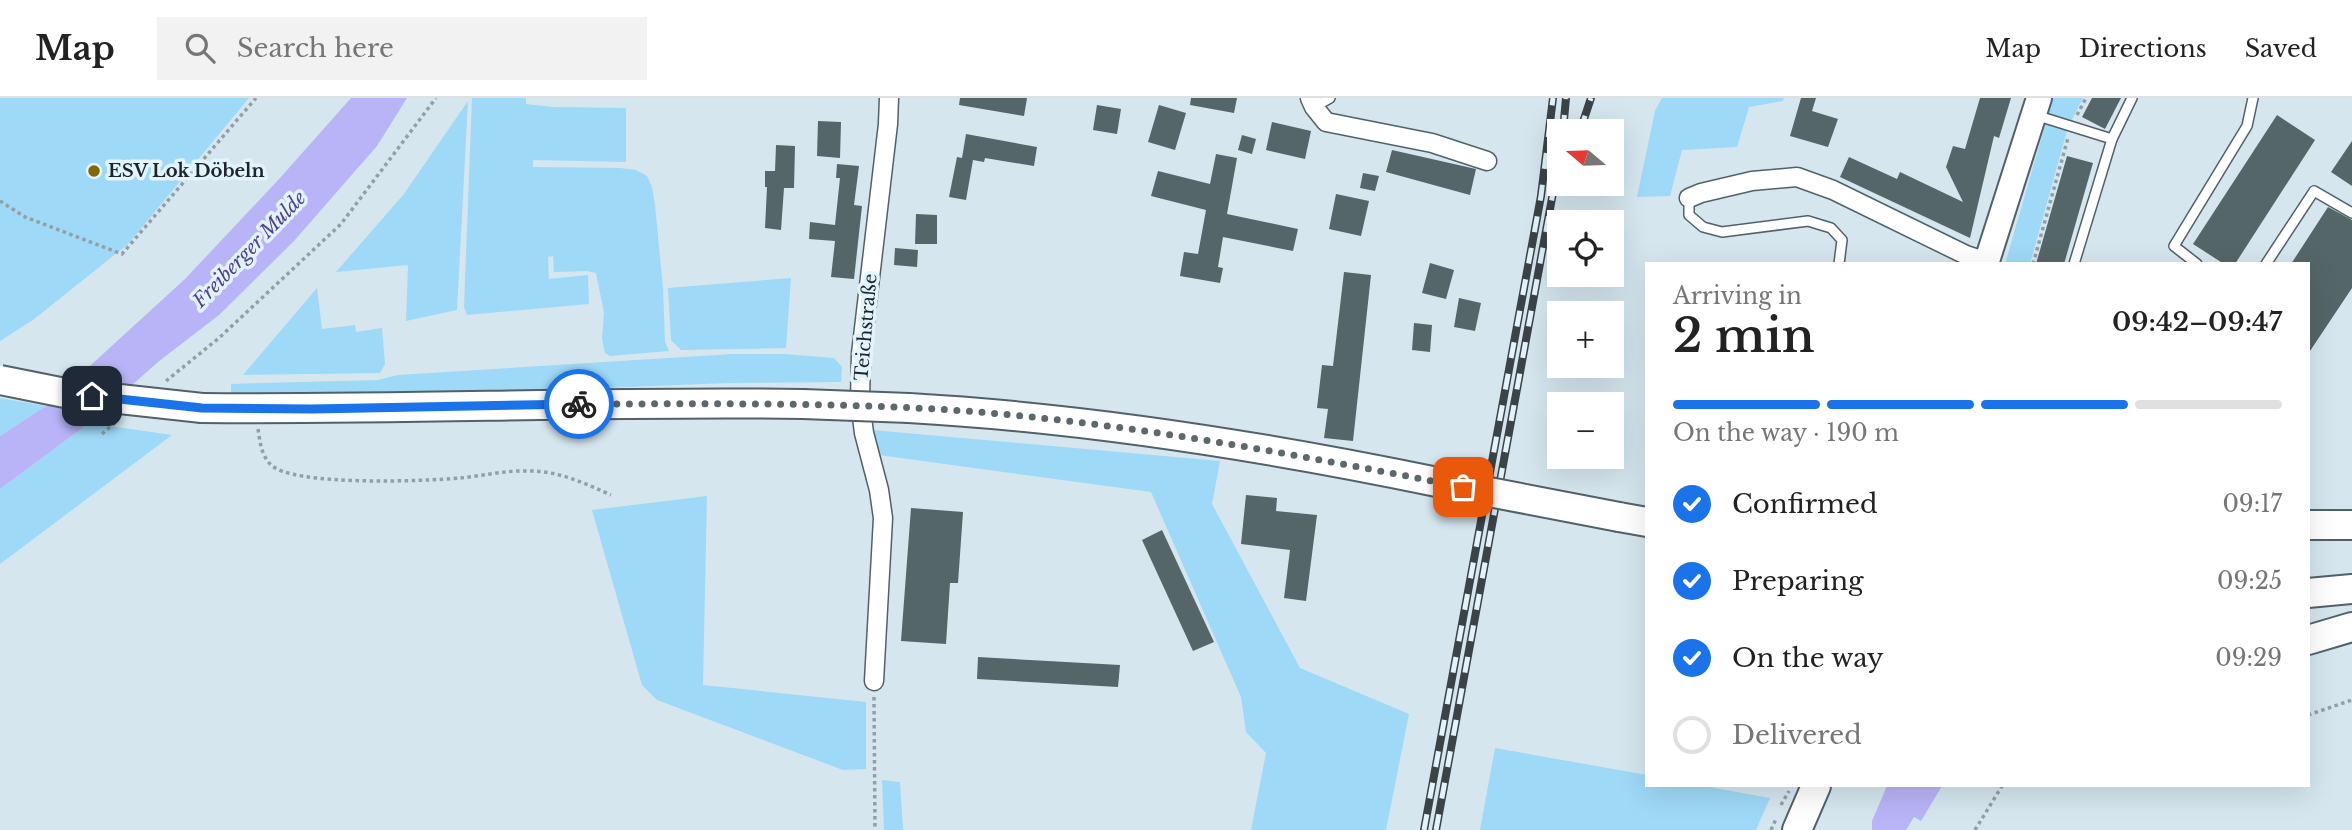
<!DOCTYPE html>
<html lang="en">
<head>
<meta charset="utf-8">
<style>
  :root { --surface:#fff; --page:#f2f2f2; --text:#222; --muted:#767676; --line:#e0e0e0; --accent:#1a73e8 }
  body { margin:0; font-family:"Libre Baskerville",serif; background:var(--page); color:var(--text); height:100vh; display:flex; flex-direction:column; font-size:26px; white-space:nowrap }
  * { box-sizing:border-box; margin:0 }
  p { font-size:23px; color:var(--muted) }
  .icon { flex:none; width:38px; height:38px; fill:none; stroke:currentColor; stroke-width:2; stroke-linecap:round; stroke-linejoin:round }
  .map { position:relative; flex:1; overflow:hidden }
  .drawer { position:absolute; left:1645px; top:164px; width:665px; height:525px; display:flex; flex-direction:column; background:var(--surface); border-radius:0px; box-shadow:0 7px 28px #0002 }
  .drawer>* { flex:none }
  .needle { width:46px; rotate:289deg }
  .tools { position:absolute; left:1547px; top:21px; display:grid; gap:14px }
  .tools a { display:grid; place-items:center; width:77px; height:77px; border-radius:0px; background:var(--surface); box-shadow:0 7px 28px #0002; font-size:35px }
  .pin { position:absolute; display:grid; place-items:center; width:60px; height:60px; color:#fff; margin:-30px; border-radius:14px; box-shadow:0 4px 10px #0006 }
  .courier { position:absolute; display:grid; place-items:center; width:70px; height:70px; margin:-35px; border:5px solid #1a73e8; border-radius:50%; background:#fff; color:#222; box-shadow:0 2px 9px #0007 }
  .summary em { font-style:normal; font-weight:600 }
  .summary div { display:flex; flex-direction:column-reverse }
  .summary { display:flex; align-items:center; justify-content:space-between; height:119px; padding:0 28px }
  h1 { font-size:46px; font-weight:600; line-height:52px }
  .bar { display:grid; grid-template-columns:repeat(4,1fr); gap:10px 7px; align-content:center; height:84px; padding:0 28px }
  .bar i { height:9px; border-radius:5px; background:var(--line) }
  .bar .active { background:var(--accent) }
  .bar p { grid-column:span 4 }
  ol { padding:0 28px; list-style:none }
  li { display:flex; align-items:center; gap:21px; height:77px }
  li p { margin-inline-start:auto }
  li .icon { padding:7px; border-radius:50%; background:var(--accent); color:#fff; stroke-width:4 }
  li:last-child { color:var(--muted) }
  li i { width:38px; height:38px; border:4px solid var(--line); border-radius:50% }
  header { display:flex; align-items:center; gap:42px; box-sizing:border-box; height:98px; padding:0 35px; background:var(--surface); border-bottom:2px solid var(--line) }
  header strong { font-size:33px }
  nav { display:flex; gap:38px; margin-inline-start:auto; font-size:24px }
  .search { width:490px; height:63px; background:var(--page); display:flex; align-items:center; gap:18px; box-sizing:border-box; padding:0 24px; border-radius:0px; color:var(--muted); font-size:26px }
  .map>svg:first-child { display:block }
  .green { fill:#9ed9f7 }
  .water { fill:#b8b4f7 }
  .building { fill:#546667 }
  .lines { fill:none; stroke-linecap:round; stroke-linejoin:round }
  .lane-casing { stroke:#526168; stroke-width:12 }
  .street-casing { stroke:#526168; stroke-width:21 }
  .secondary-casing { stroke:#526168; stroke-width:28 }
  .primary-casing { stroke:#526168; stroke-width:32 }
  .path { stroke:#929fa6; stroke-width:3.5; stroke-dasharray:3.5 3.5; stroke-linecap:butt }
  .lane { stroke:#fff; stroke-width:9 }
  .street { stroke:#fff; stroke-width:18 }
  .secondary { stroke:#fff; stroke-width:24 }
  .primary { stroke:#fff; stroke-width:28 }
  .rail-casing { stroke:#3b4347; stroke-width:8 }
  .rail { stroke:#e2f3fc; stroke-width:5; stroke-dasharray:16; stroke-linecap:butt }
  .primary-bridge-casing { stroke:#526168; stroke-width:32; stroke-linecap:butt }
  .primary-bridge { stroke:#fff; stroke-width:28 }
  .done { stroke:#5d686d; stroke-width:7; stroke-dasharray:0 12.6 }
  .route { stroke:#1a73e8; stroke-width:9 }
  .poi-dot { fill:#816800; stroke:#e2f3fc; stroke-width:2.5 }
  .labels { text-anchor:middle; stroke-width:7; stroke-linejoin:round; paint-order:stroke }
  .poi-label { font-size:18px; font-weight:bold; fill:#1d2427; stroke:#e2f3fc; text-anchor:start }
  .street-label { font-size:18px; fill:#1d2427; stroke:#e2f3fc }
  .water-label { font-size:19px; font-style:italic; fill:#4e4391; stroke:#e2f3fc }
</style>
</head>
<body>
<header>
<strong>Map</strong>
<div class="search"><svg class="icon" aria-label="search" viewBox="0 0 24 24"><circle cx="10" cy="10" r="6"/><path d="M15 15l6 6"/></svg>Search here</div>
<nav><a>Map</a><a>Directions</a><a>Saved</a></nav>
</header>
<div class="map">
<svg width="2352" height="732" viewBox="0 0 2352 732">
  <rect width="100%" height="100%" fill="#d5e6ef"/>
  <g class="green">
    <path d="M 0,0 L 249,0 L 128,146 L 33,222 L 0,243 Z"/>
    <path d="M 472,0 L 526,0 L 526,6 L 553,9 L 626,10 L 626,64 L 533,62 L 533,69 L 620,70 L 636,72 L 647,78 L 652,89 L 655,107 L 663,190 L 665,244 L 669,253 L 610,258 L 605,255 L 602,241 L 604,215 L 596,175 L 587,173 L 554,174 L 553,158 L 548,159 L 549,181 L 588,177 L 589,206 L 467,217 L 464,209 Z"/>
    <path d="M 1662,0 L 1784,0 L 1783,3 L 1749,9 L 1737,49 L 1682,52 L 1670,98 L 1637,99 L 1655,13 Z"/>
    <path d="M 2053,0 L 2083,0 L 2068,29 L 2030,166 L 2005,166 Z"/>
    <path d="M 468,3 L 457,212 L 406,223 L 408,167 L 336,174 L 404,96 Z"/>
    <path d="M 791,180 L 786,250 L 681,252 L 671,242 L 668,190 Z"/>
    <path d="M 317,190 L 322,231 L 355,227 L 356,234 L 382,230 L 385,266 L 380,275 L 243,277 Z"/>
    <path d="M 733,256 L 784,256 L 834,260 L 842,269 L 841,284 L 728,285 L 480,295 L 231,298 L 231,286 L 378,282 L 398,277 Z"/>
    <path d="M 0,300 L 46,308 L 0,338 Z"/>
    <path d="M 89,325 L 172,337 L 0,466 L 0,391 Z"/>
    <path d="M 872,332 L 1220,363 L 1212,406 L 1300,570 L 1409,616 L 1386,732 L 1251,732 L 1266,655 L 1246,634 L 1241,599 L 1151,394 L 879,357 Z"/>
    <path d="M 707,398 L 703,587 L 866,604 L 866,671 L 843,672 L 657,602 L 642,587 L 592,412 Z"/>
    <path d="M 1495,650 L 1647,677 L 1647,688 L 1704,688 L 1770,700 L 1756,732 L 1480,732 Z"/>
    <path d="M 882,682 L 900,684 L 903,732 L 884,732 Z"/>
  </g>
  <g class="water">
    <path d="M 351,0 L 407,0 L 377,48 L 294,143 L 219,217 L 158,264 L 89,325 L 0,391 L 0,338 L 46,308 L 185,181 L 280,80 Z"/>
    <path d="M 1887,688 L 1942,688 L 1921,723 L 1914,719 L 1906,732 L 1872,732 L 1872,723 Z"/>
  </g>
  <g class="building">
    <path d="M 960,0 L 1027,0 L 1024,18 L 959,7 Z"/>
    <path d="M 1191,0 L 1237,0 L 1234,15 L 1190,7 Z"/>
    <path d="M 1801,0 L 1816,0 L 1812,13 L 1838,21 L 1828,49 L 1790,38 Z"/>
    <path d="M 1980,0 L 2011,0 L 1999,40 L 1994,38 L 1970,140 L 1840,79 L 1849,59 L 1897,81 L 1900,74 L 1963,104 L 1946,69 L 1953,48 L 1965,51 Z"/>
    <path d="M 2092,0 L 2121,0 L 2105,31 L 2082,19 Z"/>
    <path d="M 1097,7 L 1121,11 L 1117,36 L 1093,32 Z"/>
    <path d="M 1159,7 L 1186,15 L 1175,52 L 1148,44 Z"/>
    <path d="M 2277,17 L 2315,42 L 2235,166 L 2224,166 L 2193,146 Z"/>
    <path d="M 818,23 L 841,24 L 840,60 L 817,58 Z"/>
    <path d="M 1272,24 L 1311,33 L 1305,61 L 1266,52 Z"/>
    <path d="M 966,36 L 1037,49 L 1034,68 L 985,60 L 984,64 L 973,62 L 966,102 L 949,99 L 957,59 L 962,60 Z"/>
    <path d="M 1242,37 L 1256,41 L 1252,56 L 1238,52 Z"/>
    <path d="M 2352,43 L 2352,88 L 2331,74 Z"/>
    <path d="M 776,47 L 795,48 L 794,90 L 784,90 L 781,132 L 765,130 L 767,89 L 765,89 L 765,73 L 775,73 Z"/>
    <path d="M 1392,52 L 1476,71 L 1470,97 L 1386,74 Z"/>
    <path d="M 1216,56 L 1237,60 L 1227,116 L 1298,131 L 1293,153 L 1223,139 L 1218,169 L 1223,170 L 1220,185 L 1180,178 L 1184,154 L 1198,156 L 1206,112 L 1151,98 L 1158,73 L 1210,86 Z"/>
    <path d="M 2067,58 L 2093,65 L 2064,166 L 2036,166 Z"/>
    <path d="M 837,66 L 859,68 L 854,107 L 862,108 L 854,181 L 831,179 L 835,143 L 809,141 L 810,124 L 835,127 L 840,80 L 836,80 Z"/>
    <path d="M 1363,75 L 1379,78 L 1375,93 L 1360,90 Z"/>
    <path d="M 1336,96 L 1369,103 L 1361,138 L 1329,131 Z"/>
    <path d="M 2328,109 L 2352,122 L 2352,190 L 2308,256 L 2308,166 L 2291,166 Z"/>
    <path d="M 916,116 L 937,117 L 937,146 L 915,146 Z"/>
    <path d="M 895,150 L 918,152 L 917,169 L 894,167 Z"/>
    <path d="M 1430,165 L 1454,172 L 1446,201 L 1422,195 Z"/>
    <path d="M 1344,174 L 1371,177 L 1353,343 L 1324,340 L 1328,311 L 1317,310 L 1322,267 L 1333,268 Z"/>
    <path d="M 1459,200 L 1481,205 L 1475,233 L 1454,229 Z"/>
    <path d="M 1414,225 L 1432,227 L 1430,254 L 1412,252 Z"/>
    <path d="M 1246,397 L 1277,400 L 1276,413 L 1317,417 L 1306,503 L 1284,500 L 1290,452 L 1241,446 Z"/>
    <path d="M 911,410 L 963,414 L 958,485 L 950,485 L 946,546 L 901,543 Z"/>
    <path d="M 1162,432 L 1214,544 L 1193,553 L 1142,442 Z"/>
    <path d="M 978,559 L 1120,567 L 1118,589 L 977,581 Z"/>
  </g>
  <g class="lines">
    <defs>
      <g id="lane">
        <path d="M 1314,9 L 1330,0"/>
        <path d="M 2035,17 L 2112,41 L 2074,166"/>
        <path d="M 2112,41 L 2132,0"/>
        <path d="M 1689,100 L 1689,117 L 1703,129 L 1722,134 L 1808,123 L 1831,130 L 1842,142 L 1839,166"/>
        <path d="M 2197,166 L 2174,148 L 2247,28 L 2253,0"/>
        <path d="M 2266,166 L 2314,93 L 2352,115"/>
      </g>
      <g id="street">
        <path d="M 1310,0 L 1314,9 L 1326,24 L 1432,45 L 1487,63"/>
        <path d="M 1689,100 L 1701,95 L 1752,83 L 1797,79 L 1833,92 L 1966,157 L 1987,164"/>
        <path d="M 874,583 L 883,420 L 879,392 L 864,335 L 860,303 L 861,256 L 888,26 L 889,0"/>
      </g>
      <path id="secondary" d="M 1986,166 L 2039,0"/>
      <g id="primary">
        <path d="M 202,310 C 402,312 603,303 803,306"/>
        <path d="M 909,310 C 1086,320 1263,348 1437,384"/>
        <path d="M 1619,419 L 1647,424"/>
        <path d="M 2308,427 L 2352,427"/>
        <path d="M 2308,495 L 2352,491"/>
        <path d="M 2308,542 L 2352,529"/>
        <path d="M 1797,732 L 1816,688"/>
      </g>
    </defs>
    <use href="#lane" class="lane-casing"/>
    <use href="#street" class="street-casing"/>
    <use href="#secondary" class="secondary-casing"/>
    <use href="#primary" class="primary-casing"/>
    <g class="path">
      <path d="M 2077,17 L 2086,0"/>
      <path d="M 0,103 L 25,119 L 122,156 L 256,0"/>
      <path d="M 2033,166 L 2068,40"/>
      <path d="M 166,283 L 219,240 L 341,126 L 436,0"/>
      <path d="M 258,331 C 260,344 261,356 270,366 C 291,389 426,383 460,380 C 483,378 506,372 529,373 C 559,373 584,385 611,397"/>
      <path d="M 102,336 L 117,323"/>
      <path d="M 874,599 L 875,732"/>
      <path d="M 2308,617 L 2352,602"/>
      <path d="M 1781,707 L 1789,693"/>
      <path d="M 1771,732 L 1776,721"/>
      <path d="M 1975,732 L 2002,688"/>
    </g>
    <use href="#lane" class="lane"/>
    <use href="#street" class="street"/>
    <use href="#secondary" class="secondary"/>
    <use href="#primary" class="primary"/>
    <defs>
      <g id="rail">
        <path d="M 1563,33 L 1566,0"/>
        <path d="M 1580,33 L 1591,0"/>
        <path d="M 1424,732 L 1541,98 L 1553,0"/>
        <path d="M 1436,732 L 1559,62"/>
      </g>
    </defs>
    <use href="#rail" class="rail-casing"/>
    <use href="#rail" class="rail"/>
    <defs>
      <g id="primary-bridge">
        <path d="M 0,282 L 65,295 L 202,310"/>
        <path d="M 803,306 L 909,310"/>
        <path d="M 1437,384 L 1619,419"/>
      </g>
    </defs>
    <use href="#primary-bridge" class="primary-bridge-casing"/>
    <use href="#primary-bridge" class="primary-bridge"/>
  </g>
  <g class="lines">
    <path class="done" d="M 579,306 C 708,306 837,304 966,313 C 1133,326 1299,357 1463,389"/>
    <path class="route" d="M 92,298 L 202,310 L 312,311 L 579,306"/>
  </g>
  <circle class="poi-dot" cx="94" cy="73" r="7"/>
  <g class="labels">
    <g class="poi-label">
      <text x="108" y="79">ESV Lok Döbeln</text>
    </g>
    <g class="street-label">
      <text transform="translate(866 229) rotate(-85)" y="6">Teichstraße</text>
    </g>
    <g class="water-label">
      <text transform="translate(249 151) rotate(-46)" y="7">Freiberger Mulde</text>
    </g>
  </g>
</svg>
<div class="tools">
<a><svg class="needle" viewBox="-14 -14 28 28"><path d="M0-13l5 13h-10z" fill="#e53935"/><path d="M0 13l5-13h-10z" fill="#767676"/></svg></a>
<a><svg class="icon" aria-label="locate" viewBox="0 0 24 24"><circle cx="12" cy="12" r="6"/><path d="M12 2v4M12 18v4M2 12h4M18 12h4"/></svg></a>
<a>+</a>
<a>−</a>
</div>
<div class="pin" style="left:1463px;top:389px;background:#ea580c"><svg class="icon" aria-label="bag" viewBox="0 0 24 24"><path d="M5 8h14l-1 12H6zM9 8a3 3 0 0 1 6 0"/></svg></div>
<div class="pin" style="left:92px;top:298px;background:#1f2937"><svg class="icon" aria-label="home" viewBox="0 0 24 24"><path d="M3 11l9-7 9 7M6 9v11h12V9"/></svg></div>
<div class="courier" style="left:579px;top:306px"><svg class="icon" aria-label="bike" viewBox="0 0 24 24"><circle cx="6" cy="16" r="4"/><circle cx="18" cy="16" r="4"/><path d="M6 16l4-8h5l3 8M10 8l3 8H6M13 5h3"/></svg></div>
<section class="drawer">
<div class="summary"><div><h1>2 min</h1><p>Arriving in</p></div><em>09:42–09:47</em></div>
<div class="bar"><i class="active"></i><i class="active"></i><i class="active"></i><i></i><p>On the way · 190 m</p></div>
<ol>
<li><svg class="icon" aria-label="check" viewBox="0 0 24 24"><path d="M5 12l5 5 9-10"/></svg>Confirmed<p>09:17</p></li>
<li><svg class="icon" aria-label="check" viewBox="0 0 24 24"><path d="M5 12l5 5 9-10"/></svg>Preparing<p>09:25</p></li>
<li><svg class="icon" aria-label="check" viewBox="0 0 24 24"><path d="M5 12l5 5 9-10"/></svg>On the way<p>09:29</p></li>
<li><i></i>Delivered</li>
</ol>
</section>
</div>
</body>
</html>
